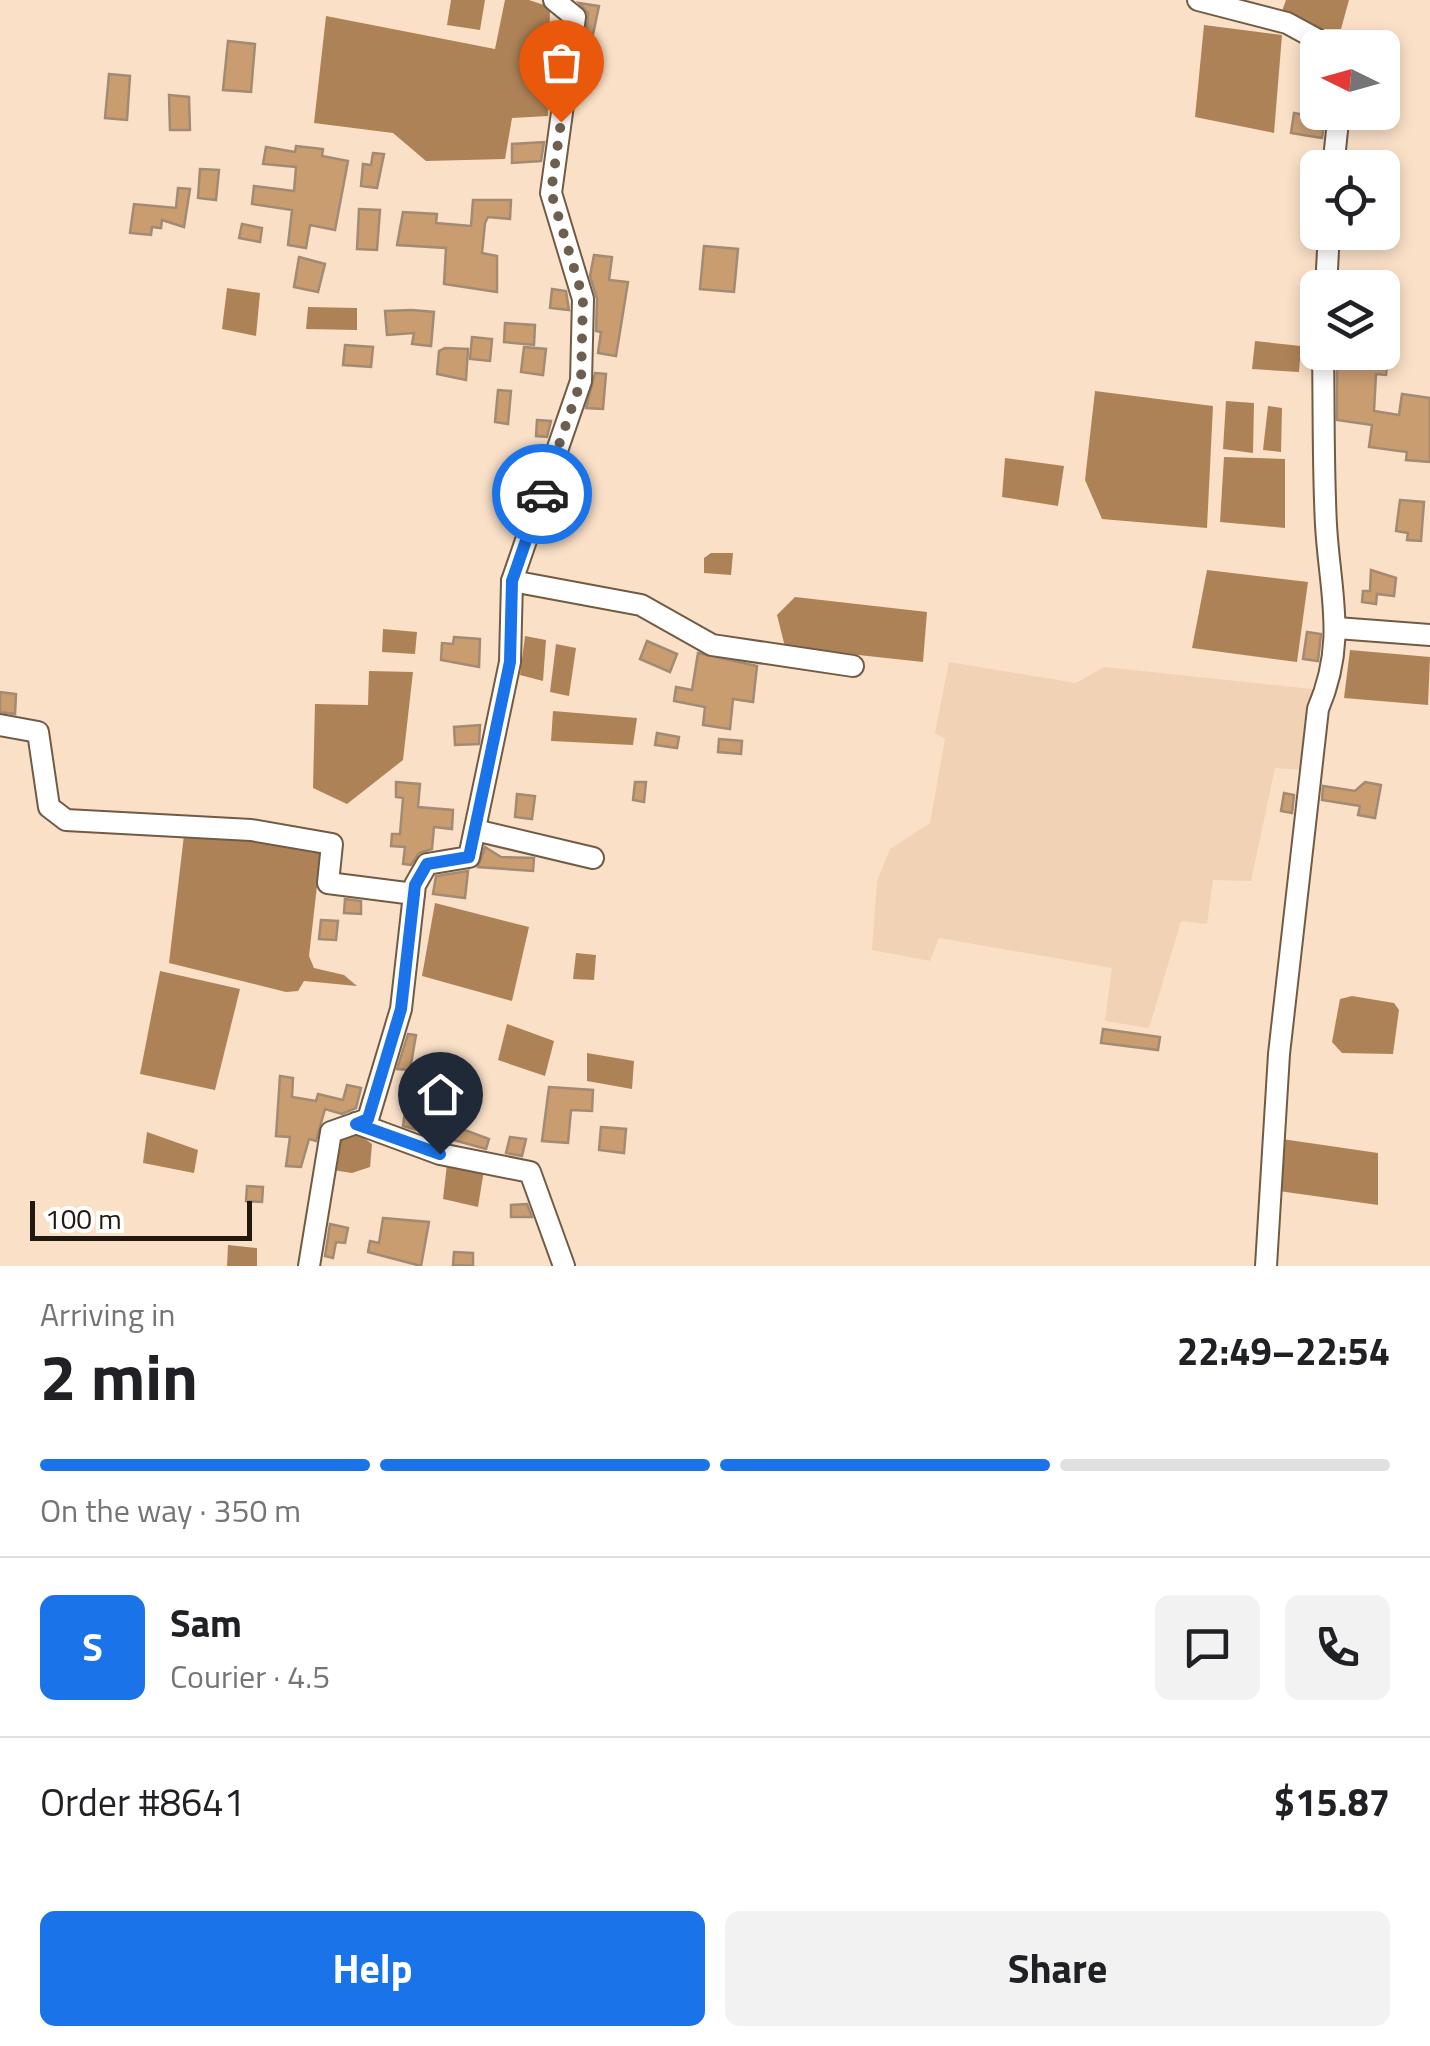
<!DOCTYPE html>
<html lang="en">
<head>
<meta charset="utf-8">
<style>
  :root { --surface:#fff; --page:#f2f2f2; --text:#202124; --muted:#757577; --line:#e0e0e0; --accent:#1a73e8 }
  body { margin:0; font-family:"Titillium Web",sans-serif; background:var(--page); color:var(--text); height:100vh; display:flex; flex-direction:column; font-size:38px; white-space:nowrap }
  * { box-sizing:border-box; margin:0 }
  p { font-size:32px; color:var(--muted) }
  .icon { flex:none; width:55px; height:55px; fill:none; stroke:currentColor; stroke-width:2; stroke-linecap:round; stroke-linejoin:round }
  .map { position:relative; height:1266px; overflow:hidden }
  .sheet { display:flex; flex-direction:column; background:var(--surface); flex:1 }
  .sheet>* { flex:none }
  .needle { width:65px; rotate:275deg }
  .controls { position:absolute; left:1300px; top:30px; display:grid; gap:20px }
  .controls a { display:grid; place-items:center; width:100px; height:100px; border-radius:15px; background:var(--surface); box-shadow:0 5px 15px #0003; font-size:50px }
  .scale { position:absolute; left:30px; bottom:25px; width:222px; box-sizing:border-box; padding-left:10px; border:5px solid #21180f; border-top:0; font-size:28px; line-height:35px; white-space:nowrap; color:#21180f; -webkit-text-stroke:8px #fff; paint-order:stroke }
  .pin { position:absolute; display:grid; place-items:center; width:85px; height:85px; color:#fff; margin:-102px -42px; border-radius:50% 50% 50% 0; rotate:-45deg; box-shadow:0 0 10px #0007 }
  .pin .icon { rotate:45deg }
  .courier { position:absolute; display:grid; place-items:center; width:100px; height:100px; margin:-50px; border:8px solid #1a73e8; border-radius:50%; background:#fff; color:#222; box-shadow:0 2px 12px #0007 }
  .summary em { font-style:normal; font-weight:700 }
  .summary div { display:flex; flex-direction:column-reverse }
  .summary { display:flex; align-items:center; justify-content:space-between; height:170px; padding:0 40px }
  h1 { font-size:65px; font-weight:700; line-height:75px }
  .bar { display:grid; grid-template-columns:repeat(4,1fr); gap:15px 10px; align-content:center; height:120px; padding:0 40px }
  .bar i { height:12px; border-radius:8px; background:var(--line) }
  .bar .active { background:var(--accent) }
  .bar p { grid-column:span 4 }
  .line { display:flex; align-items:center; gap:25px; padding:0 40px; border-top:2px solid var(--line) }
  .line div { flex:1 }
  .round { display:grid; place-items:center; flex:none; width:105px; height:105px; border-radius:15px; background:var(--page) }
  .cta { display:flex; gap:20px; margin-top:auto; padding:20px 40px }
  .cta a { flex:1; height:115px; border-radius:15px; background:var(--accent); color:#fff; font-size:40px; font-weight:700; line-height:115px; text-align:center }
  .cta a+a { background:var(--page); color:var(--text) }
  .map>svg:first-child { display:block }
  .built { fill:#f2d2b5 }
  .water { fill:#ad8257 }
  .building { fill:#ca9d71; stroke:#a28a73; stroke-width:2.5 }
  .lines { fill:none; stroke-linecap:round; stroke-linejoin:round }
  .minor-casing { stroke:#715b45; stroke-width:24 }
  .minor { stroke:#fff; stroke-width:20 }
  .done { stroke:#6d5e4f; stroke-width:10; stroke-dasharray:0 18 }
  .route { stroke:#1a73e8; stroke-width:12 }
</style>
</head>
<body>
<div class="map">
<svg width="1430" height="1266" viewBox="0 0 1430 1266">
  <rect width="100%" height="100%" fill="#fae0c7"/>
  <path class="built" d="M 949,662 L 1076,683 L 1104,667 L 1312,689 L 1305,770 L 1275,768 L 1251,881 L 1213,880 L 1207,924 L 1181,921 L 1149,1028 L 1105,1021 L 1112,968 L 939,938 L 930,961 L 872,950 L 877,881 L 890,849 L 930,823 L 945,739 L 935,733 Z"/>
  <g class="water">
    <path d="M 451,0 L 485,0 L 480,30 L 447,25 Z"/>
    <path d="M 505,0 L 529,0 L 550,7 L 548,116 L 512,118 L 505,159 L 426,161 L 393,133 L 314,123 L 326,16 L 495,49 Z"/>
    <path d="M 1286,0 L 1349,0 L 1341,29 L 1320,29 L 1282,11 Z"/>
    <path d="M 1204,25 L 1282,35 L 1274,133 L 1195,117 Z"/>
    <path d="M 227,288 L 260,293 L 256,336 L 222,329 Z"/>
    <path d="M 308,307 L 357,308 L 357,330 L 306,329 Z"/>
    <path d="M 1255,341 L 1301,346 L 1299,372 L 1252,369 Z"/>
    <path d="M 1095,391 L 1213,406 L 1207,528 L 1102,519 L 1085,480 Z"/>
    <path d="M 1226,401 L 1254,403 L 1253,453 L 1223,449 Z"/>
    <path d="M 1268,406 L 1282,408 L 1281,452 L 1263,450 Z"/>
    <path d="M 1224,457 L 1285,459 L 1285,528 L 1220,522 Z"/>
    <path d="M 1005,458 L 1064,466 L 1058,506 L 1002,497 Z"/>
    <path d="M 711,553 L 733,553 L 731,575 L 704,573 L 704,558 Z"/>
    <path d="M 1207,570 L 1308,582 L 1297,662 L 1192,648 Z"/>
    <path d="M 795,597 L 927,612 L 923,662 L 785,647 L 777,615 Z"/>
    <path d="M 383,629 L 417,632 L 415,654 L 382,652 Z"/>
    <path d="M 525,636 L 546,640 L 543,681 L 520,675 Z"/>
    <path d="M 556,644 L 576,648 L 569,696 L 550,692 Z"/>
    <path d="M 1350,650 L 1430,657 L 1428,705 L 1344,698 Z"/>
    <path d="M 369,671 L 413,672 L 403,760 L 347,804 L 313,788 L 315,704 L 368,705 Z"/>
    <path d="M 553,711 L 637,718 L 633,745 L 551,741 Z"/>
    <path d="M 232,834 L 321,851 L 309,956 L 314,968 L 344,975 L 357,986 L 304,981 L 298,991 L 286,992 L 169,963 L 184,835 Z"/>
    <path d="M 435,903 L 529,927 L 512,1001 L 422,976 Z"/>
    <path d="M 576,953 L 596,955 L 594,980 L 573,979 Z"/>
    <path d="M 160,971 L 240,989 L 215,1090 L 140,1074 Z"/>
    <path d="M 1352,996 L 1394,1003 L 1399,1010 L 1393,1054 L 1342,1053 L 1332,1042 L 1340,999 Z"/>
    <path d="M 507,1024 L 554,1041 L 545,1076 L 498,1060 Z"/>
    <path d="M 587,1053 L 634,1061 L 632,1089 L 587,1081 Z"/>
    <path d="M 147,1132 L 198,1150 L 194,1173 L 143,1163 Z"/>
    <path d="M 357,1133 L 372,1144 L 370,1167 L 352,1173 L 333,1170 L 336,1138 Z"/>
    <path d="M 1282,1139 L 1378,1153 L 1378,1205 L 1279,1191 Z"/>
    <path d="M 447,1164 L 484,1170 L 478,1207 L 443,1199 Z"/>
    <path d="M 228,1245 L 257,1248 L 257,1266 L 227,1266 Z"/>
  </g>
  <g class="building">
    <path d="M 579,3 L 599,6 L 592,39 L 586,38 L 588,13 Z"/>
    <path d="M 228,41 L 255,44 L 251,92 L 223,90 Z"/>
    <path d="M 109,74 L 130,76 L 127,120 L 105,118 Z"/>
    <path d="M 169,95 L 189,97 L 190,130 L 170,130 Z"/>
    <path d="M 1294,113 L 1325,118 L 1322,138 L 1291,133 Z"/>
    <path d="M 544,142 L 541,161 L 512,163 L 512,144 Z"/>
    <path d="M 296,146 L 323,149 L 322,156 L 348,161 L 335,230 L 310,225 L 306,248 L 288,245 L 292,210 L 252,204 L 254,186 L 294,191 L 296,167 L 263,164 L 266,147 L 295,152 Z"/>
    <path d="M 373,153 L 384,154 L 377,188 L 361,186 L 363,164 L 371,165 Z"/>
    <path d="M 200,169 L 219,170 L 216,200 L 198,198 Z"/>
    <path d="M 178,188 L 190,189 L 184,227 L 162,220 L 161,228 L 152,227 L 151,235 L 130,233 L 134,204 L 176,208 Z"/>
    <path d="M 473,200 L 511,200 L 510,219 L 488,217 L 485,223 L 482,253 L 497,256 L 497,292 L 444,284 L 446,248 L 397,245 L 403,212 L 437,214 L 436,223 L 471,226 Z"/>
    <path d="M 359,209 L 380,210 L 377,250 L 357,249 Z"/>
    <path d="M 242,224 L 262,228 L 260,242 L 239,238 Z"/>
    <path d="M 704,246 L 738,249 L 734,292 L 700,289 Z"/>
    <path d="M 594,255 L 612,257 L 609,280 L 628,282 L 616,356 L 598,353 L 601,332 L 596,331 L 597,299 L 590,276 Z"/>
    <path d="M 299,257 L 325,264 L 318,292 L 294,287 Z"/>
    <path d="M 552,289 L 566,291 L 569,310 L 550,308 Z"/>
    <path d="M 412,310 L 434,312 L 431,346 L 412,344 L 414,333 L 387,335 L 385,311 Z"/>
    <path d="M 505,323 L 535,325 L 534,345 L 504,342 Z"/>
    <path d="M 472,337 L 492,339 L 490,361 L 470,359 Z"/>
    <path d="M 345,345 L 373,347 L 371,367 L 343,365 Z"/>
    <path d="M 524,347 L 546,349 L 543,375 L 521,372 Z"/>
    <path d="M 445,348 L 468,349 L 466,380 L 437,374 L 439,351 Z"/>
    <path d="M 1354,352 L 1389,352 L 1386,375 L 1376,374 L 1374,411 L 1399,415 L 1402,394 L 1430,398 L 1430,462 L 1406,460 L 1407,452 L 1369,447 L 1372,425 L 1337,420 L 1337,357 L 1353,358 Z"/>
    <path d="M 595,373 L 606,374 L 603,409 L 586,408 Z"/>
    <path d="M 498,390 L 511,391 L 508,424 L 495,422 Z"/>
    <path d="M 537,420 L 551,421 L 547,437 L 536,436 Z"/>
    <path d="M 1400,500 L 1424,502 L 1421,541 L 1407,540 L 1408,533 L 1396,531 Z"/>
    <path d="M 1371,570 L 1396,578 L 1394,596 L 1377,594 L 1376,604 L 1362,602 L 1363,591 L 1370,591 Z"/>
    <path d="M 1307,632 L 1321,634 L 1318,661 L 1303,659 Z"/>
    <path d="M 454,637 L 480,639 L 479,667 L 441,660 L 442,643 L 453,644 Z"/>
    <path d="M 647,641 L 677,654 L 670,672 L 640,659 Z"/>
    <path d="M 698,653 L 757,666 L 753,702 L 733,699 L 730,729 L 703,725 L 705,707 L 674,701 L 676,687 L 692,690 Z"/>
    <path d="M 0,692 L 16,694 L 15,714 L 0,712 Z"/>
    <path d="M 480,725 L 479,744 L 455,745 L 454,727 Z"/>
    <path d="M 657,733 L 679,737 L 677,748 L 655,745 Z"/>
    <path d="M 719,739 L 742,741 L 741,754 L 718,752 Z"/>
    <path d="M 396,782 L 420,784 L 418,807 L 453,810 L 452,829 L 434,827 L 432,849 L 419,853 L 411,865 L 403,864 L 405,847 L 391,846 L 392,834 L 400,834 L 403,798 L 396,797 Z"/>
    <path d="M 635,782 L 646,782 L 644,802 L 633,800 Z"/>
    <path d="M 1365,782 L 1381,785 L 1375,818 L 1358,815 L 1360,806 L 1322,800 L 1323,786 L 1355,791 Z"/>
    <path d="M 1284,793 L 1294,795 L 1292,813 L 1281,811 Z"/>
    <path d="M 517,794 L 535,796 L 532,819 L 515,817 Z"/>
    <path d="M 485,847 L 501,857 L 534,858 L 533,871 L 478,867 Z"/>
    <path d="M 468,871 L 465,898 L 433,894 L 436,876 Z"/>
    <path d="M 345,899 L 361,901 L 361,914 L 344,913 Z"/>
    <path d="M 321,920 L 338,921 L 336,940 L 319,939 Z"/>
    <path d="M 1103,1029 L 1160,1037 L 1158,1050 L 1101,1043 Z"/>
    <path d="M 408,1034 L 416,1035 L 410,1070 L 397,1069 Z"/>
    <path d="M 280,1076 L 293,1078 L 292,1097 L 316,1101 L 318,1094 L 343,1100 L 347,1085 L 361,1088 L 356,1108 L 342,1114 L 325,1109 L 316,1141 L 309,1139 L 301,1167 L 286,1166 L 290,1137 L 276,1136 Z"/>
    <path d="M 549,1087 L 593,1090 L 592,1111 L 571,1110 L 568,1143 L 542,1141 Z"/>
    <path d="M 405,1111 L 449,1115 L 446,1123 L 489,1139 L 486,1149 L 403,1126 Z"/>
    <path d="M 601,1127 L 626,1129 L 624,1153 L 599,1150 Z"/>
    <path d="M 510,1137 L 526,1139 L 522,1156 L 506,1153 Z"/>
    <path d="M 247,1186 L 263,1187 L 262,1202 L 246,1201 Z"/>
    <path d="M 527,1204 L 532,1217 L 511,1217 L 511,1205 Z"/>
    <path d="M 383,1218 L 429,1222 L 421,1266 L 368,1252 L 370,1241 L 379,1243 Z"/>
    <path d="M 330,1224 L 348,1228 L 345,1243 L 336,1242 L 333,1258 L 325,1256 Z"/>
    <path d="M 454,1252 L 473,1253 L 473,1266 L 453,1265 Z"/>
  </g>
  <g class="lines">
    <defs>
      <g id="minor">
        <path d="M 554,0 L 575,17 L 551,193 L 583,299 L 581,381 L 512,581 L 641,605 L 712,645 L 853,666"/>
        <path d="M 1198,0 L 1287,23 L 1333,48"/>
        <path d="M 1333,168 L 1339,112"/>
        <path d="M 1326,288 L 1329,232"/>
        <path d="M 1337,628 L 1430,635"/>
        <path d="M 0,725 L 38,732 L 49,807 L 66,820 L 251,830 L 332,844 L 328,883 L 414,894"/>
        <path d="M 475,830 L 593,858"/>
        <path d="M 356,1123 L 440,1154 L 530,1172 L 564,1266"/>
        <path d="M 309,1266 L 331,1132 L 368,1119 L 401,1009 L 415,885 L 427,864 L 469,857 L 510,662 L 512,581"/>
        <path d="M 1266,1266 L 1279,1054 L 1318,709 C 1347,641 1330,594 1326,525 C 1323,467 1324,410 1323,352"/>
      </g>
    </defs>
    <use href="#minor" class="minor-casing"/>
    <use href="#minor" class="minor"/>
  </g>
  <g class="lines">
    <path class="done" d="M 542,494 L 581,381 L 583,298 L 551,192 L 561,122"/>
    <path class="route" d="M 440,1154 L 356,1124 L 368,1119 L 401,1009 L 415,885 L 427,864 L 469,857 L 510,662 L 512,581 L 542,494"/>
  </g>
</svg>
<div class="controls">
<a><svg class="needle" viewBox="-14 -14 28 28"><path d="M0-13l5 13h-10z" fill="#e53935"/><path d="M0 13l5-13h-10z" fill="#757577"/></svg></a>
<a><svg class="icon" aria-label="locate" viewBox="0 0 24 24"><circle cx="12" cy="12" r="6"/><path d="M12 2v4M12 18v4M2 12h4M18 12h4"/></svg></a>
<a><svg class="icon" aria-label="layers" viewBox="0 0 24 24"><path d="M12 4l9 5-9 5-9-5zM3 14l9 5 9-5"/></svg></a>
</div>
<div class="scale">100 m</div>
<div class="pin" style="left:561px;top:122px;background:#ea580c"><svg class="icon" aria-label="bag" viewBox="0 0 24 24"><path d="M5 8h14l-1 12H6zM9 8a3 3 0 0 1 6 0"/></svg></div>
<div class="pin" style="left:440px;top:1154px;background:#1f2937"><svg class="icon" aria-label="home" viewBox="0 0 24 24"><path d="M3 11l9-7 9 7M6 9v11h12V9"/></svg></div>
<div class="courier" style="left:542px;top:494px"><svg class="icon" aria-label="car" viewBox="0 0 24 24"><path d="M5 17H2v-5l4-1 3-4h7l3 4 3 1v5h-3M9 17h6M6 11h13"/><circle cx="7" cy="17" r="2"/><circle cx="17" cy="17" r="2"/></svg></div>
</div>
<section class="sheet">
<div class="summary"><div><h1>2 min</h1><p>Arriving in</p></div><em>22:49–22:54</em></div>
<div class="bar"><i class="active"></i><i class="active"></i><i class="active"></i><i></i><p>On the way · 350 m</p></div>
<div class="line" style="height:180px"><b class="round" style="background:var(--accent);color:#fff">S</b><div><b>Sam</b><p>Courier · 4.5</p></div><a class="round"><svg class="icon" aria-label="chat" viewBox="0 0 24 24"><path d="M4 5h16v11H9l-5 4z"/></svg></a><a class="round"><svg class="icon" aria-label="phone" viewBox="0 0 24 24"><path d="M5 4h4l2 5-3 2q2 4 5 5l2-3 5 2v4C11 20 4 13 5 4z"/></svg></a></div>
<div class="line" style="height:130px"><div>Order #8641</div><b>$15.87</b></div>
<div class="cta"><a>Help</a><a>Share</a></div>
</section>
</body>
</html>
